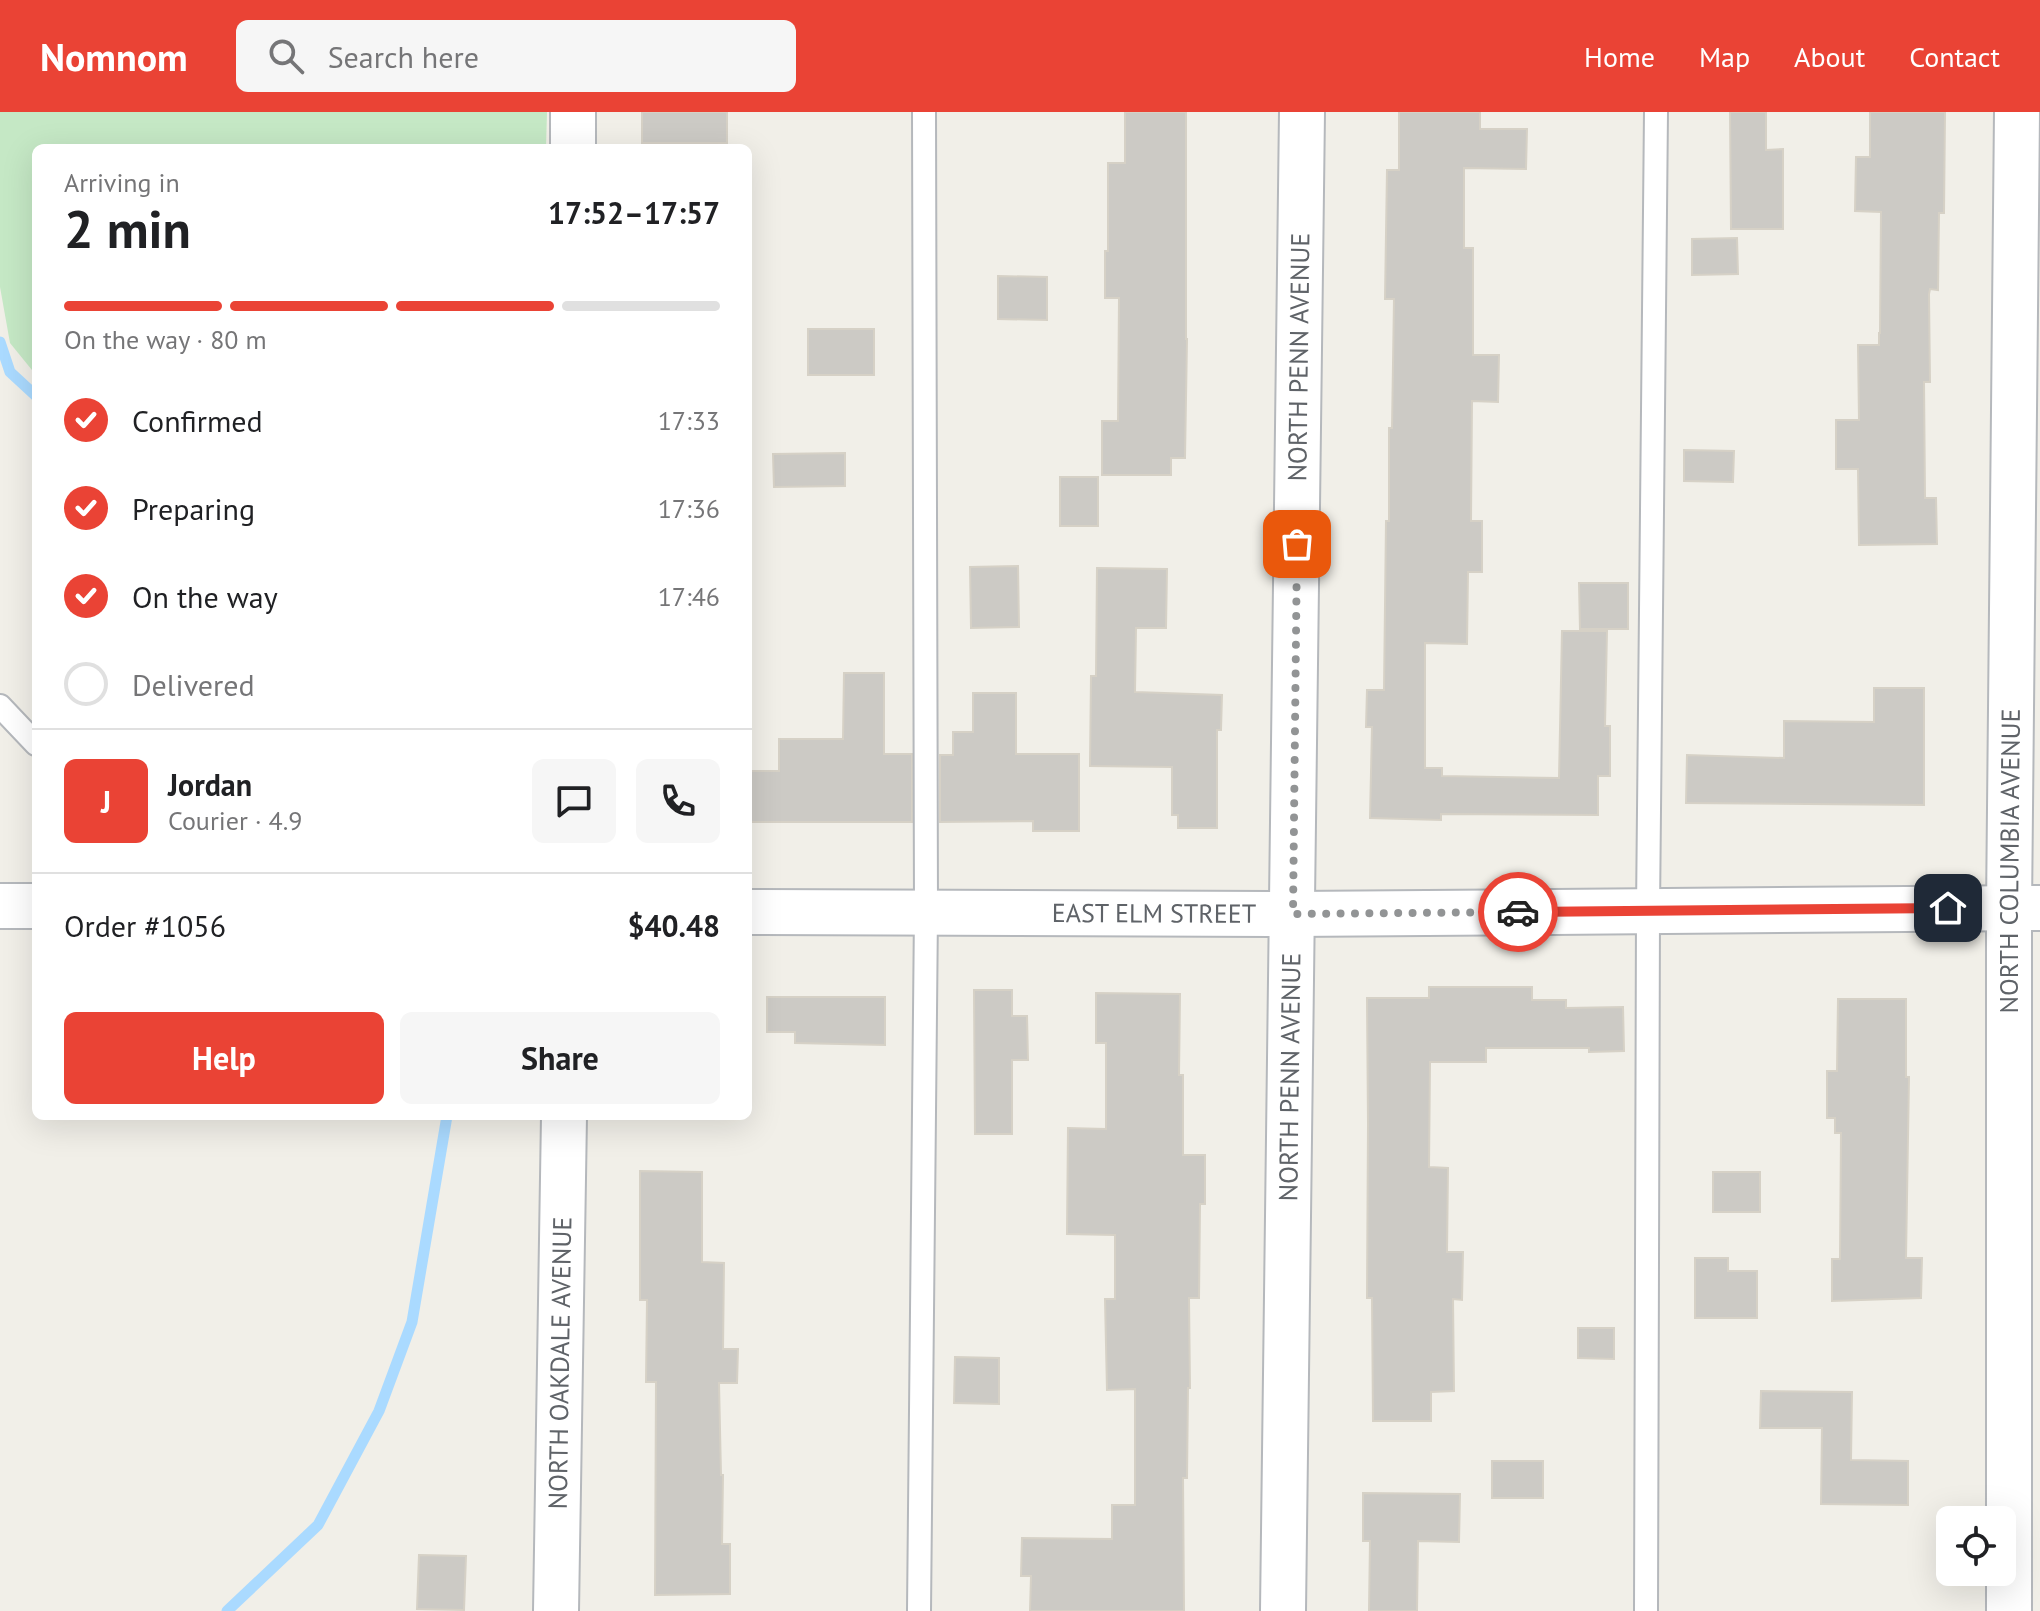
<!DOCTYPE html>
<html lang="en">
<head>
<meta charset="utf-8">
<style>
  :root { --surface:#fff; --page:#f6f6f6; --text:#202124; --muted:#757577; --line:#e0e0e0; --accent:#ea4335 }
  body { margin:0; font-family:"PT Sans",sans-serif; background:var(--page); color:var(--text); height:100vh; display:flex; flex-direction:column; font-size:30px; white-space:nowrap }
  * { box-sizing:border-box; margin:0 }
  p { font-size:26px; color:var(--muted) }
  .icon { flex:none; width:44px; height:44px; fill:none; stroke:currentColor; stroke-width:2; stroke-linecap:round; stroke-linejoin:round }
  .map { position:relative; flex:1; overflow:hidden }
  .panel { position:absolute; left:32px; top:32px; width:720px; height:976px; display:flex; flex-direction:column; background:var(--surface); border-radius:12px; box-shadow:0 8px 32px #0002 }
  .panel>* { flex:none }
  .buttons { position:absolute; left:1936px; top:1394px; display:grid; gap:16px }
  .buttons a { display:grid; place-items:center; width:80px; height:80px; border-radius:12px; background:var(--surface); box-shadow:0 8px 32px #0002; font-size:40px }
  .pin { position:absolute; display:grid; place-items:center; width:68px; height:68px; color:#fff; margin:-34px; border-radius:16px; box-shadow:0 4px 12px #0006 }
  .courier { position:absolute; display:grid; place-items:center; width:80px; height:80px; margin:-40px; border:6px solid #ea4335; border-radius:50%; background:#fff; color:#222; box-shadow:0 2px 10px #0007 }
  .summary em { font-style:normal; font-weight:600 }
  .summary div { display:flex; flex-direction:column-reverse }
  .summary { display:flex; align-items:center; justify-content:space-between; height:136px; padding:0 32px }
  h1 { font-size:52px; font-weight:600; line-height:60px }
  .bar { display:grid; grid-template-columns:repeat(4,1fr); gap:12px 8px; align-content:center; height:96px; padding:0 32px }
  .bar i { height:10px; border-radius:6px; background:var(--line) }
  .bar .active { background:var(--accent) }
  .bar p { grid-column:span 4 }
  .line { display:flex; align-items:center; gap:20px; padding:0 32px; border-top:2px solid var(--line) }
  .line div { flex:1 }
  .round { display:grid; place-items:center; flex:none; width:84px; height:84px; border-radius:12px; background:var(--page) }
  ol { padding:0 32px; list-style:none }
  li { display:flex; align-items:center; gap:24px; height:88px }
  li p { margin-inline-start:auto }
  li .icon { padding:8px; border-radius:50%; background:var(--accent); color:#fff; stroke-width:4 }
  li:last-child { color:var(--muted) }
  li i { width:44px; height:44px; border:4px solid var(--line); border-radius:50% }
  .button { display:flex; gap:16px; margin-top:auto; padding:16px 32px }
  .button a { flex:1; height:92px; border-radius:12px; background:var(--accent); color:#fff; font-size:32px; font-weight:600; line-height:92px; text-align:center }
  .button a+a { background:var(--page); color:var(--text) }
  header { display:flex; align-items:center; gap:48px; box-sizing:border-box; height:112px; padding:0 40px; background:var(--accent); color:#fff }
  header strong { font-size:38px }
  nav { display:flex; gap:44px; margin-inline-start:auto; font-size:28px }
  .search { width:560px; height:72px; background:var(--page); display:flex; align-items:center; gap:20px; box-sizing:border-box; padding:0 28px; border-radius:12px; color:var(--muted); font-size:30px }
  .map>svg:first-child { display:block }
  .green { fill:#c5e8c5 }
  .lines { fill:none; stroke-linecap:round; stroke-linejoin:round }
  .stream { stroke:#aadaff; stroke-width:11 }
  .building { fill:#cccac5; stroke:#d6d1c6; stroke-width:2 }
  .service-casing { stroke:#b5b8bc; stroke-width:26 }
  .minor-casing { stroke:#b5b8bc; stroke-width:48 }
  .service { stroke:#fff; stroke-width:22 }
  .minor { stroke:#fff; stroke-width:44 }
  .done { stroke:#929495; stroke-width:8; stroke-dasharray:0 14.4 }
  .route { stroke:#ea4335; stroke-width:10 }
  .labels { text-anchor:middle; stroke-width:8; stroke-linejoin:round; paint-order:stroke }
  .street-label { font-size:26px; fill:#5f6368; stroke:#fff }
</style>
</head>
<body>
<header>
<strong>Nomnom</strong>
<div class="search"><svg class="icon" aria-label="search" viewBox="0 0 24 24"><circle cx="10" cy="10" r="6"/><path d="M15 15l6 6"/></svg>Search here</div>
<nav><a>Home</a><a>Map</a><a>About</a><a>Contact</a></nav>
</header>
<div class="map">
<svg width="2040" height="1499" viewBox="0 0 2040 1499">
  <rect width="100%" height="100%" fill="#f1efe8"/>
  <path class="green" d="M 0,0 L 547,0 L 546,36 L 36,36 L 36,263 L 10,231 L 0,175 Z"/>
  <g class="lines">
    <g class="stream">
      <path d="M 0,230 L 10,260 L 36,284"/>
      <path d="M 227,1499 L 318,1413 L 379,1299 L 412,1210 L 447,1004"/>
    </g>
  </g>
  <g class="building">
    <rect x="642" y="0" width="85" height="31"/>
    <path d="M 1125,0 L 1186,0 L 1186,227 L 1187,227 L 1185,346 L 1171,346 L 1171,363 L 1102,363 L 1102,309 L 1118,309 L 1119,186 L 1105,186 L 1105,139 L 1108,139 L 1108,51 L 1125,51 Z"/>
    <path d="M 1399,0 L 1480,0 L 1480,17 L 1527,17 L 1526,57 L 1464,56 L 1464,136 L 1473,136 L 1473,243 L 1499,243 L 1498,290 L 1472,289 L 1471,409 L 1482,409 L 1482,460 L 1468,460 L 1467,532 L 1425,531 L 1425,656 L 1442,656 L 1442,664 L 1559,666 L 1562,519 L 1607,519 L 1605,614 L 1610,614 L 1610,664 L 1598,664 L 1598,703 L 1441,702 L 1441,708 L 1370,706 L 1372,615 L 1366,615 L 1367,578 L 1384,578 L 1386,409 L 1389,409 L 1389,316 L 1392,316 L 1394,187 L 1385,187 L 1387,58 L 1399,58 Z"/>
    <path d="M 1730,0 L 1766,0 L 1766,38 L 1783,37 L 1783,117 L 1731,117 Z"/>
    <path d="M 1870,0 L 1945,0 L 1944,101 L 1939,101 L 1938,178 L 1930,177 L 1929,182 L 1930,270 L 1924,270 L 1925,386 L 1936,386 L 1937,432 L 1859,433 L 1858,357 L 1836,357 L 1836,308 L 1859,308 L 1858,233 L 1879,233 L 1879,221 L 1880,221 L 1881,100 L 1855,99 L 1856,45 L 1870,45 Z"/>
    <path d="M 1737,126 L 1738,162 L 1692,163 L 1692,127 Z"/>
    <path d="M 998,164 L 1047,165 L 1047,208 L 998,207 Z"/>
    <rect x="808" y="217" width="66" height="46"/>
    <path d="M 1684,338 L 1734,339 L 1733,370 L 1684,369 Z"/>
    <path d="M 845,341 L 845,374 L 774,375 L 773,342 Z"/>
    <rect x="1060" y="365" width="38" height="49"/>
    <path d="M 1018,454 L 1019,515 L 971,516 L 970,455 Z"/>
    <path d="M 1097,456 L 1167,457 L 1166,516 L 1136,516 L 1135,580 L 1222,583 L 1221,618 L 1217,618 L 1217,716 L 1178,716 L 1178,703 L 1172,703 L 1172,655 L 1090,654 L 1091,564 L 1096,564 Z"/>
    <path d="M 1579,471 L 1628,471 L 1628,517 L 1580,517 Z"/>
    <path d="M 844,561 L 884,561 L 884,642 L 912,642 L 912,710 L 748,710 L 748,659 L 779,659 L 779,627 L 843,627 Z"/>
    <path d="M 1874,576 L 1924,576 L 1924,693 L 1686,691 L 1687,643 L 1784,646 L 1784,609 L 1874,610 Z"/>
    <path d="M 973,581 L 1016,581 L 1016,642 L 1079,642 L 1079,719 L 1033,719 L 1033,709 L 940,710 L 940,643 L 953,643 L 953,620 L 973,620 Z"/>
    <path d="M 1429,875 L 1532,875 L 1532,888 L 1566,888 L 1566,896 L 1623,895 L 1624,939 L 1589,940 L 1589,936 L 1486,936 L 1486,950 L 1430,950 L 1429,1055 L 1448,1056 L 1447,1140 L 1463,1140 L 1462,1188 L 1453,1187 L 1454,1279 L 1431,1280 L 1431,1309 L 1373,1309 L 1372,1186 L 1367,1186 L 1368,1012 L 1367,886 L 1429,886 Z"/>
    <path d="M 974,878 L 1012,878 L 1012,904 L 1027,904 L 1028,948 L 1012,948 L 1012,1022 L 975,1022 Z"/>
    <path d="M 1096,881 L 1180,882 L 1179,963 L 1183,963 L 1183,1043 L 1205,1043 L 1205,1092 L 1200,1092 L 1199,1186 L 1189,1186 L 1190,1276 L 1188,1276 L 1187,1366 L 1183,1366 L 1184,1499 L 1030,1499 L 1031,1464 L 1021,1464 L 1022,1426 L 1112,1427 L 1112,1393 L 1135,1393 L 1135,1277 L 1107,1278 L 1105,1187 L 1115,1187 L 1115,1123 L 1067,1122 L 1068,1016 L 1106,1017 L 1106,931 L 1096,931 Z"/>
    <path d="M 767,885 L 885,885 L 885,933 L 795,931 L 795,920 L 767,920 Z"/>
    <path d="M 1838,887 L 1906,887 L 1906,965 L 1909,965 L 1906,1146 L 1922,1146 L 1921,1186 L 1832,1189 L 1832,1147 L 1840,1147 L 1841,1021 L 1835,1021 L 1835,1006 L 1827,1006 L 1827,959 L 1837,959 Z"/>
    <path d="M 640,1059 L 702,1060 L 702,1150 L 724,1151 L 723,1237 L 738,1237 L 737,1271 L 719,1271 L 721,1363 L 723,1363 L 722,1432 L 730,1432 L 730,1482 L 655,1483 L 656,1270 L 646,1270 L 647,1188 L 640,1188 Z"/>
    <rect x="1713" y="1060" width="47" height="40"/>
    <path d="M 1695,1146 L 1728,1146 L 1728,1159 L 1757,1159 L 1757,1206 L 1695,1206 Z"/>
    <path d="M 1578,1216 L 1614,1216 L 1614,1247 L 1578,1246 Z"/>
    <path d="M 955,1245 L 999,1246 L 999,1292 L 954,1291 Z"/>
    <path d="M 1761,1279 L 1852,1280 L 1851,1348 L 1908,1349 L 1908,1393 L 1821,1392 L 1822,1316 L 1760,1316 Z"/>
    <rect x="1492" y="1349" width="51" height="37"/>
    <path d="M 1363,1381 L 1460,1382 L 1459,1430 L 1418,1429 L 1417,1499 L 1369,1499 L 1370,1429 L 1363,1429 Z"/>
    <path d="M 419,1443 L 466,1444 L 464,1498 L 417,1497 Z"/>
  </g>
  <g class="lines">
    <defs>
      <g id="service">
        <path d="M 0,594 L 36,632"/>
        <path d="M 919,1499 L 926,800 L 924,0"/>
        <path d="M 1646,1499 L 1648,798 L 1656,0"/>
      </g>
      <g id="minor">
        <path d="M 573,36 L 573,0"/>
        <path d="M 0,794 L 36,794"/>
        <path id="s1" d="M 748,800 L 1293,802 L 2040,796"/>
        <path id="s2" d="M 556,1499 L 564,1004"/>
        <path id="s3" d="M 1283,1499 L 1302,0"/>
        <path id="s4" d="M 2009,1499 L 2009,796 L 2017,0"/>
      </g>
    </defs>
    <use href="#service" class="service-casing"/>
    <use href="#minor" class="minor-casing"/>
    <use href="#service" class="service"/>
    <use href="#minor" class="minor"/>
  </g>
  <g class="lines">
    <path class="done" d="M 1297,432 L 1293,802 L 1518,800"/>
    <path class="route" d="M 1518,800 L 1948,796"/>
  </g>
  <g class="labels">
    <g class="street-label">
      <text dy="9" stroke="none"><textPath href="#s3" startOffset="1254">NORTH PENN AVENUE</textPath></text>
      <text dy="9" stroke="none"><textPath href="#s4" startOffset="750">NORTH COLUMBIA AVENUE</textPath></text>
      <text dy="9" stroke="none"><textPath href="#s1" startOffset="406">EAST ELM STREET</textPath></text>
      <text dy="9" stroke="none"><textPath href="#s3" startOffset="534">NORTH PENN AVENUE</textPath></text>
      <text dy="9" stroke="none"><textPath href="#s2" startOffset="248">NORTH OAKDALE AVENUE</textPath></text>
    </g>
  </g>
</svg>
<div class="buttons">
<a><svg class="icon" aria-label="locate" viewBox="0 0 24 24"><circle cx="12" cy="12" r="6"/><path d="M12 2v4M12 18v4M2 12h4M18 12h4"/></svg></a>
</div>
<div class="pin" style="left:1297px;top:432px;background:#ea580c"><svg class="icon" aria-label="bag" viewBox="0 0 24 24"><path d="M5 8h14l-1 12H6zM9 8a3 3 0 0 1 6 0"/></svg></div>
<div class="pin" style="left:1948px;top:796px;background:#1f2937"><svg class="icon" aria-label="home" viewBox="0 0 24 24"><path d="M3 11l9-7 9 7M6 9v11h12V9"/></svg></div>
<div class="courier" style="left:1518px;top:800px"><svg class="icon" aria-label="car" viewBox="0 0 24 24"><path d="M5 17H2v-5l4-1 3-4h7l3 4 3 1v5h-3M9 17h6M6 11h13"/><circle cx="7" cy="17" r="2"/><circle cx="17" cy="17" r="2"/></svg></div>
<section class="panel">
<div class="summary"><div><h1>2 min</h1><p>Arriving in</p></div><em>17:52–17:57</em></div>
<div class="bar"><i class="active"></i><i class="active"></i><i class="active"></i><i></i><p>On the way · 80 m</p></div>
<ol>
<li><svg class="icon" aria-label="check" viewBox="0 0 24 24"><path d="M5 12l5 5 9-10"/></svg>Confirmed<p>17:33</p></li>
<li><svg class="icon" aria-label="check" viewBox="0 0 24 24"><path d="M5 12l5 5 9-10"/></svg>Preparing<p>17:36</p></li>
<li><svg class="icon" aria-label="check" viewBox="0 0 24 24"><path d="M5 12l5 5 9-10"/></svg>On the way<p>17:46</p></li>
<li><i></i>Delivered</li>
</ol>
<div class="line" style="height:144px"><b class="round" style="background:var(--accent);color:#fff">J</b><div><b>Jordan</b><p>Courier · 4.9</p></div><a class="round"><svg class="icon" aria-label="chat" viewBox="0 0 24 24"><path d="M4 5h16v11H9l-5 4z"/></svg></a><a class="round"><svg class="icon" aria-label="phone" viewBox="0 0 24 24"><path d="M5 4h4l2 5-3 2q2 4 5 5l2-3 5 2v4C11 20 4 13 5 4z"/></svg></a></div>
<div class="line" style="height:104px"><div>Order #1056</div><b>$40.48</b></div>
<div class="button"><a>Help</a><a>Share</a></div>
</section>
</div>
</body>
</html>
